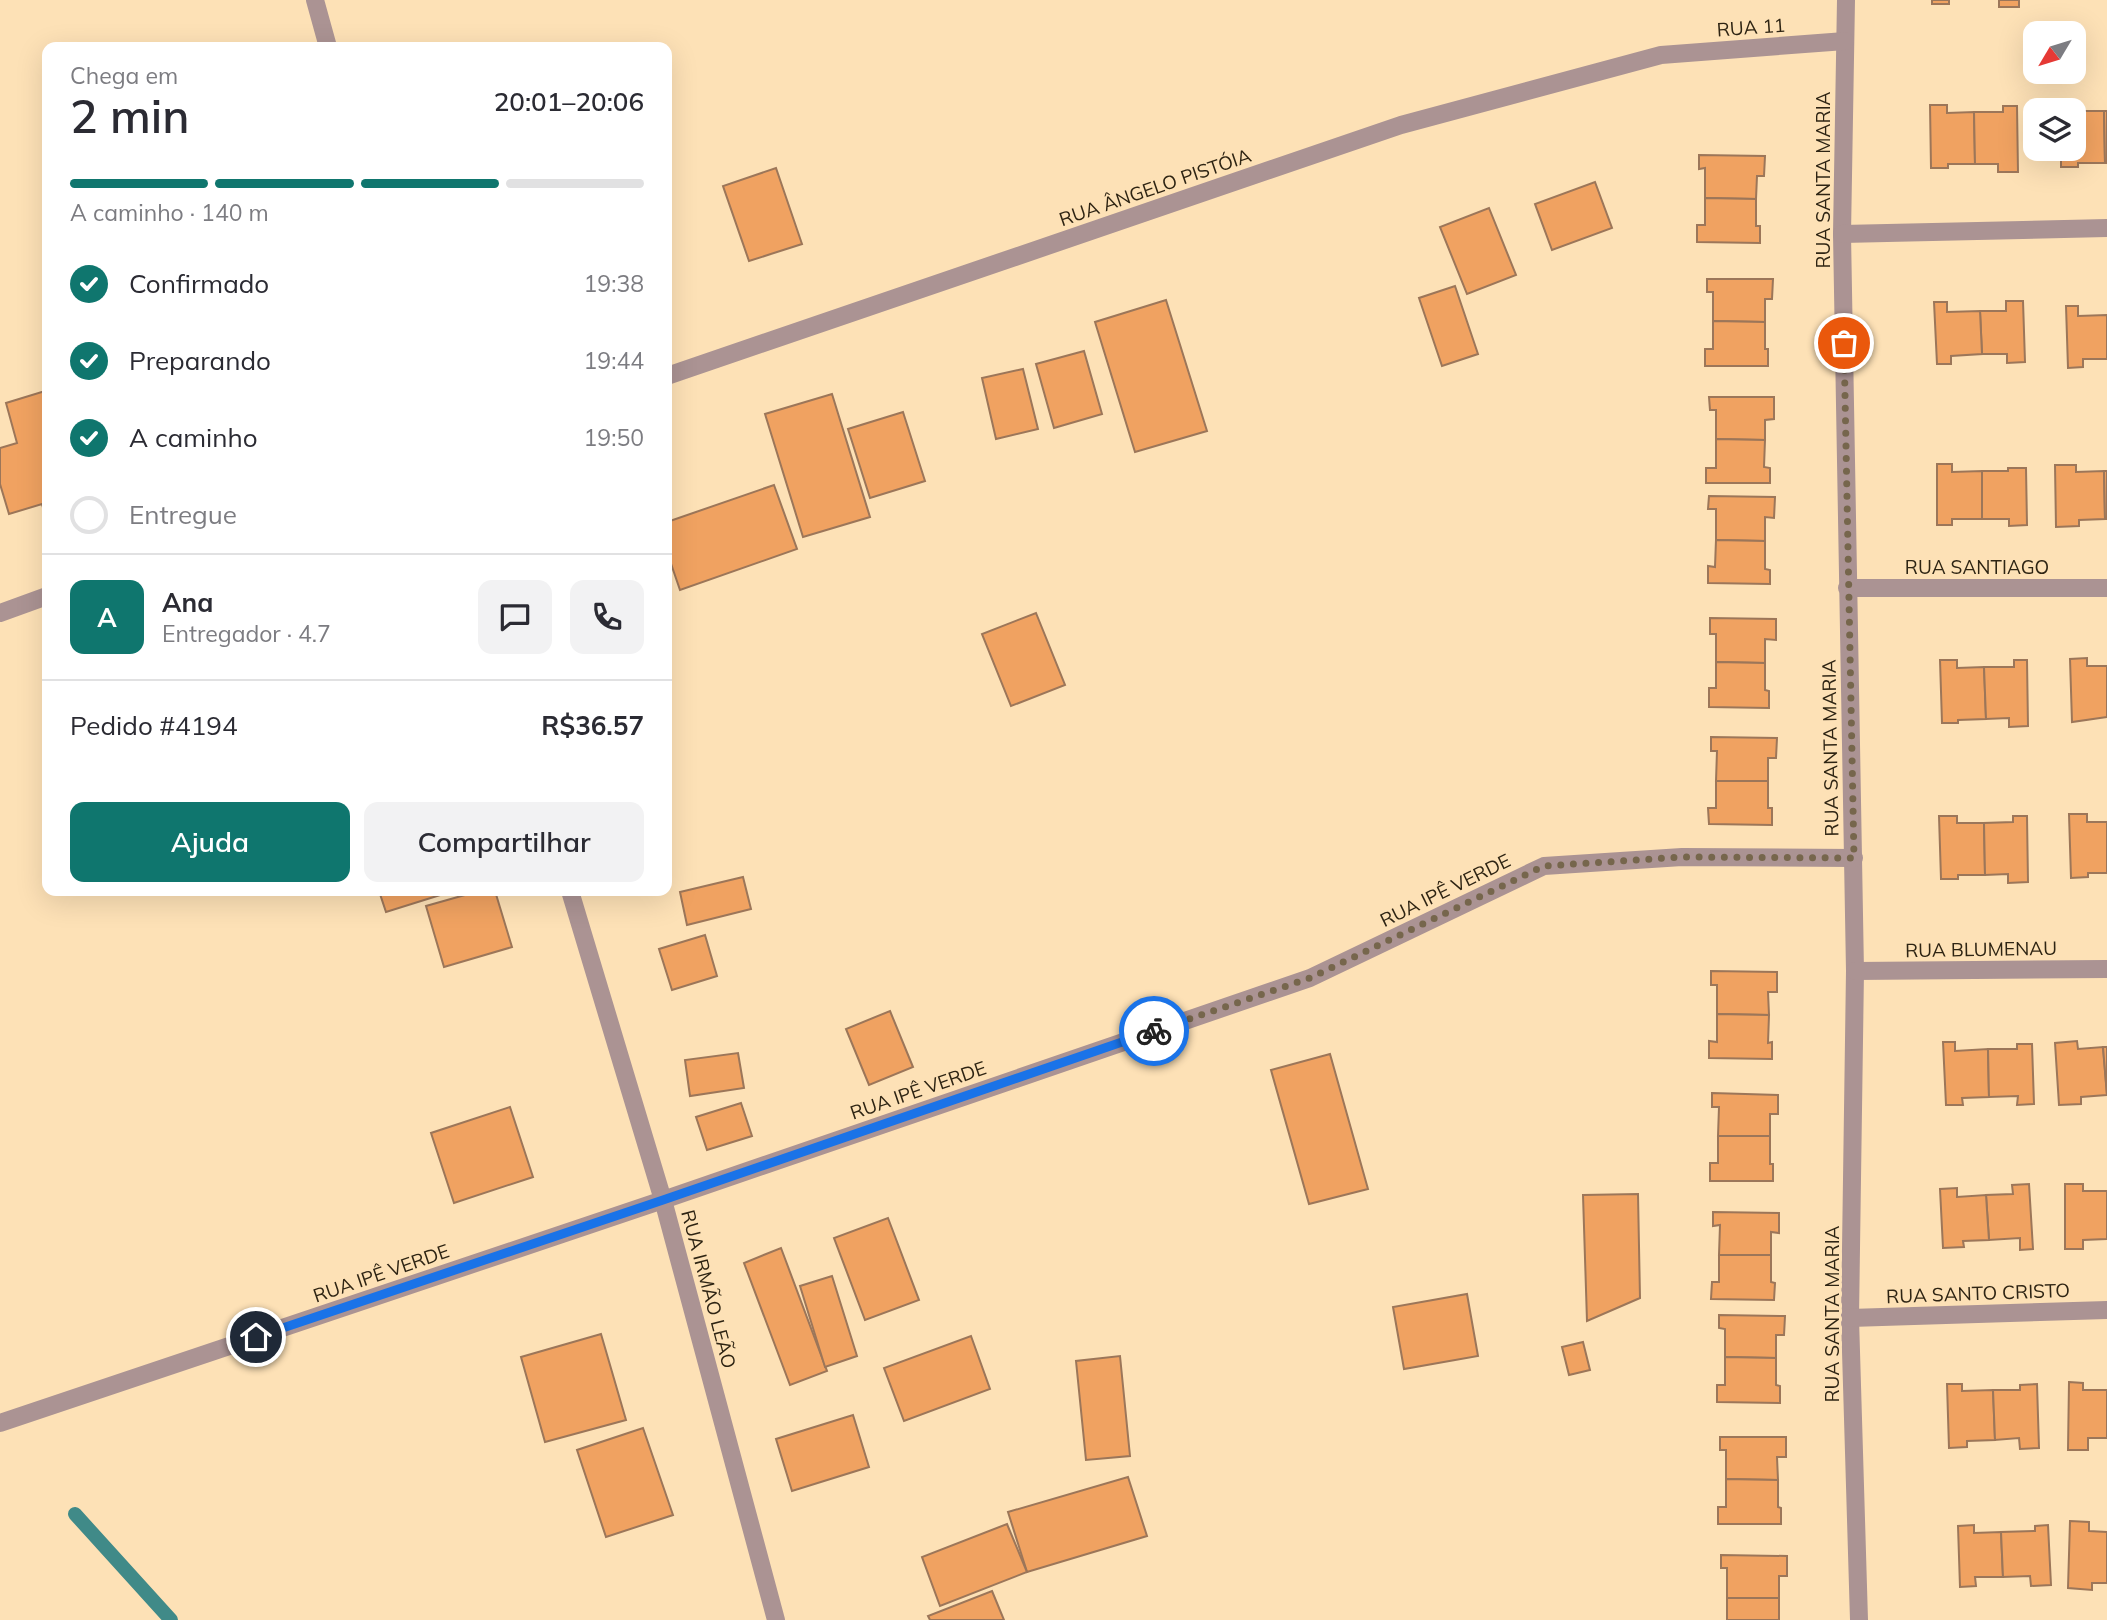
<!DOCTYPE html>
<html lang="pt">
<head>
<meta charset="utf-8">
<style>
  :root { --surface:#fff; --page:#f2f2f3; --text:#2b2b33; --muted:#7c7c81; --line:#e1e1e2; --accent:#0f766e }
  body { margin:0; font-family:Mulish,sans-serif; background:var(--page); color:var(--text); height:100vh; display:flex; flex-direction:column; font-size:26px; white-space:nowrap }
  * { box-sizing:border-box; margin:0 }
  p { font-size:23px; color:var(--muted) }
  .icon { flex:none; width:38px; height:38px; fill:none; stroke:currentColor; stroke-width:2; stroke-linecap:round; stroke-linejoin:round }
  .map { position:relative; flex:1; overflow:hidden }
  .panel { position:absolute; left:42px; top:42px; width:630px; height:854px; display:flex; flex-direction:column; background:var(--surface); border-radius:14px; box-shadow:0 7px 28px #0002 }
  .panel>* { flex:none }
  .needle { width:46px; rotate:232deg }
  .tools { position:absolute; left:2023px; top:21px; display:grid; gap:14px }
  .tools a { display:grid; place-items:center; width:63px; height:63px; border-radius:14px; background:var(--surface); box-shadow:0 7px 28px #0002; font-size:35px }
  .pin { position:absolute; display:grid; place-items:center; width:60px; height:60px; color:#fff; margin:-30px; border:4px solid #fff; border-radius:50%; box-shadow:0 2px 7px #0007 }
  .courier { position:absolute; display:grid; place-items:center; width:70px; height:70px; margin:-35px; border:5px solid #1a73e8; border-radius:50%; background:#fff; color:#222; box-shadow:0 2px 9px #0007 }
  .headline em { font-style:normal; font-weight:600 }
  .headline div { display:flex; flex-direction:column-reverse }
  .headline { display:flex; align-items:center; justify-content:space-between; height:119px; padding:0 28px }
  h1 { font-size:46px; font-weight:600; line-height:52px }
  .bar { display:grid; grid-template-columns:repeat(4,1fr); gap:10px 7px; align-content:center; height:84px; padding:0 28px }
  .bar i { height:9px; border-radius:5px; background:var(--line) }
  .bar .current { background:var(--accent) }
  .bar p { grid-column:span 4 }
  .line { display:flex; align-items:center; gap:18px; padding:0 28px; border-top:2px solid var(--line) }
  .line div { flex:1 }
  .round { display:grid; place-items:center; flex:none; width:74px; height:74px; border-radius:14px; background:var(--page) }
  ol { padding:0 28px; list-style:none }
  li { display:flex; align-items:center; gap:21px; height:77px }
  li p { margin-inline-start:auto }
  li .icon { padding:7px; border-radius:50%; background:var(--accent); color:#fff; stroke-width:4 }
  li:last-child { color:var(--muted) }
  li i { width:38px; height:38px; border:4px solid var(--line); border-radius:50% }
  .primary-button { display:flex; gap:14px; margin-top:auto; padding:14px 28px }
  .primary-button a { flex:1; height:80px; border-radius:14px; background:var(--accent); color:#fff; font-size:28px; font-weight:600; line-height:80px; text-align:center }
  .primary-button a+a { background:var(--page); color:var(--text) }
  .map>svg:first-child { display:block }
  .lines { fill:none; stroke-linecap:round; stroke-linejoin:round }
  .stream { stroke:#408a88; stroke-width:14 }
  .building { fill:#f0a261; stroke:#9c7659; stroke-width:2 }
  .minor { stroke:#ab9393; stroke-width:18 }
  .done { stroke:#76664c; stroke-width:7; stroke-dasharray:0 12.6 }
  .route { stroke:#1a73e8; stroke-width:9 }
  .labels { text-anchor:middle; stroke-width:6; stroke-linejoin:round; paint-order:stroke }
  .street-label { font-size:19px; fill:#2e2413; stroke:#fde1b6 }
</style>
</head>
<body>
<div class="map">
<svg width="2107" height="1620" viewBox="0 0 2107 1620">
  <rect width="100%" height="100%" fill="#fde1b6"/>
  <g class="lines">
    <path class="stream" d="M 75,1514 L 171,1620"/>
  </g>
  <g class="building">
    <rect x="1932" y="0" width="17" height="4"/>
    <rect x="1999" y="0" width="20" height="7"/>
    <path d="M 2060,104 L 2077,104 L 2077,111 L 2104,111 L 2105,163 L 2078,163 L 2078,167 L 2061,167 L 2061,149 L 2074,149 L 2074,110 L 2060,110 Z"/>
    <path d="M 1930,105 L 1947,105 L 1947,113 L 1974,112 L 1975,164 L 1948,164 L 1948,168 L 1931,168 Z"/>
    <path d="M 2003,106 L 2017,106 L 2018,172 L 1998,172 L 1998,164 L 1975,164 L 1974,112 L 2003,112 Z"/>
    <path d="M 2104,111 L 2107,111 L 2107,163 L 2105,163 Z"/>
    <path d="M 1699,155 L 1765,156 L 1764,176 L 1757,176 L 1756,199 L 1705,198 L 1705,168 L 1699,169 Z"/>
    <path d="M 776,168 L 802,244 L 749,261 L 723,186 Z"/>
    <path d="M 1595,182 L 1612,228 L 1552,250 L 1535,204 Z"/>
    <path d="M 1705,198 L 1756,199 L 1756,226 L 1760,226 L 1760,243 L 1697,242 L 1697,225 L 1705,225 Z"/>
    <path d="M 1489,208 L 1516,275 L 1467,294 L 1440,227 Z"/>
    <path d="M 1707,279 L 1773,279 L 1772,299 L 1765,299 L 1765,322 L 1713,321 L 1713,292 L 1707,292 Z"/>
    <path d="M 1455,286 L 1478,354 L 1442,366 L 1419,298 Z"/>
    <path d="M 1166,300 L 1207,431 L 1135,452 L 1095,322 Z"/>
    <path d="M 2006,301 L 2023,301 L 2025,362 L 2007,363 L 2007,354 L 1982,354 L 1980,311 L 2006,311 Z"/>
    <path d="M 1934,302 L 1947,302 L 1947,312 L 1980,311 L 1982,354 L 1951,356 L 1951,364 L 1937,364 Z"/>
    <path d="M 2066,306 L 2078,306 L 2078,316 L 2107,315 L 2107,359 L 2083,359 L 2083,367 L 2068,368 Z"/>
    <path d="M 1713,321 L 1765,322 L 1765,349 L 1768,349 L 1768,366 L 1705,366 L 1705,349 L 1713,349 Z"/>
    <path d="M 1084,351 L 1102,414 L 1054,428 L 1036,364 Z"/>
    <path d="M 1023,369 L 1038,429 L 996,439 L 982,378 Z"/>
    <path d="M 45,391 L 47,399 L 47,522 L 42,504 L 9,514 L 0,484 L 0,448 L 17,443 L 6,403 Z"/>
    <path d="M 832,394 L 870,517 L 803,537 L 765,414 Z"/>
    <path d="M 1709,397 L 1774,397 L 1774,419 L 1765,420 L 1765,440 L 1716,439 L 1716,410 L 1710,410 Z"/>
    <path d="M 903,412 L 925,481 L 870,498 L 848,429 Z"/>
    <path d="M 1716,439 L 1765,440 L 1764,467 L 1770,468 L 1770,483 L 1706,483 L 1706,468 L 1716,468 Z"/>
    <path d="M 1937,464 L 1952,464 L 1952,472 L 1982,471 L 1982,519 L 1952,519 L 1952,525 L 1937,525 Z"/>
    <path d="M 2055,465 L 2076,465 L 2076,472 L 2104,471 L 2105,519 L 2079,520 L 2079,526 L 2056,527 Z"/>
    <path d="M 2008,468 L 2026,468 L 2027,525 L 2009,526 L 2009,519 L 1982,519 L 1982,471 L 2008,471 Z"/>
    <path d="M 2104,471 L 2107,471 L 2107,519 L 2105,519 Z"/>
    <path d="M 774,485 L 797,549 L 680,590 L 667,552 L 667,522 Z"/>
    <path d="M 1709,496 L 1775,497 L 1774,518 L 1765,517 L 1765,541 L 1716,540 L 1716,509 L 1708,509 Z"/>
    <path d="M 1716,540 L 1765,541 L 1765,569 L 1770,570 L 1770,584 L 1708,583 L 1708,566 L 1715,567 Z"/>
    <path d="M 1036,613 L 1065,685 L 1011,706 L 982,634 Z"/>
    <path d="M 1710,618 L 1776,619 L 1776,640 L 1765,639 L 1765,663 L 1716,662 L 1716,634 L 1710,634 Z"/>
    <path d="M 2087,658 L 2087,666 L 2107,666 L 2107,717 L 2072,722 L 2070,659 Z"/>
    <path d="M 1940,660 L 1957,660 L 1957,668 L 1984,667 L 1986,719 L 1958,720 L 1958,723 L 1942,723 Z"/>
    <path d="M 2014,660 L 2027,660 L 2028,726 L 2009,727 L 2009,718 L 1986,719 L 1984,667 L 2014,667 Z"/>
    <path d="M 1716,662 L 1765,663 L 1765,690 L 1769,691 L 1769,708 L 1709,707 L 1709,688 L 1716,688 Z"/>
    <path d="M 1711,737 L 1777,738 L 1776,758 L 1768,758 L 1768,781 L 1716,781 L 1717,751 L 1711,751 Z"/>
    <path d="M 1716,781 L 1768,781 L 1768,808 L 1772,808 L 1772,825 L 1709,824 L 1708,808 L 1716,808 Z"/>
    <path d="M 2069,814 L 2087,814 L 2087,822 L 2107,822 L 2107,873 L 2088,873 L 2088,877 L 2071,878 Z"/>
    <path d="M 1939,816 L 1957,816 L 1957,823 L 1984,823 L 1985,875 L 1958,875 L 1958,879 L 1941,879 Z"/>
    <path d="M 2013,816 L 2027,816 L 2028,882 L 2008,883 L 2008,874 L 1985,875 L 1984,823 L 2013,822 Z"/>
    <path d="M 743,877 L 751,909 L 687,925 L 680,892 Z"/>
    <path d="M 379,891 L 453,891 L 386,912 Z"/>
    <path d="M 479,891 L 495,891 L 512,947 L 444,967 L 426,906 Z"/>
    <path d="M 705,935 L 717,976 L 672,990 L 659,949 Z"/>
    <path d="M 1711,971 L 1777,972 L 1777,992 L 1768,992 L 1769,1015 L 1717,1014 L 1717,985 L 1711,985 Z"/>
    <path d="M 890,1011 L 913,1067 L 869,1085 L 846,1029 Z"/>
    <path d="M 1717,1014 L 1769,1015 L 1768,1043 L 1772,1042 L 1772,1059 L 1709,1058 L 1709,1041 L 1717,1042 Z"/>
    <path d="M 2077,1041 L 2078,1049 L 2103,1047 L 2107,1095 L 2081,1097 L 2081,1104 L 2059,1105 L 2055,1043 Z"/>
    <path d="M 1943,1042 L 1955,1042 L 1955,1051 L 1988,1049 L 1989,1097 L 1962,1098 L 1963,1105 L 1946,1105 Z"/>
    <path d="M 2017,1044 L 2032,1044 L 2034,1104 L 2017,1105 L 2018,1096 L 1989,1097 L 1988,1049 L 2017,1049 Z"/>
    <path d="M 2103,1047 L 2107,1047 L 2107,1095 Z"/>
    <path d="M 738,1053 L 744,1088 L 690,1096 L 685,1060 Z"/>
    <path d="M 1330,1054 L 1368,1189 L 1309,1204 L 1271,1070 Z"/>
    <path d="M 1712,1093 L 1778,1095 L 1778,1114 L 1770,1114 L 1770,1136 L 1718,1136 L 1719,1107 L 1712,1107 Z"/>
    <path d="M 741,1103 L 752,1136 L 707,1150 L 696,1117 Z"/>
    <path d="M 510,1107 L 533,1177 L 454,1203 L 431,1133 Z"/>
    <path d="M 1718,1136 L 1770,1136 L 1770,1164 L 1773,1164 L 1773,1181 L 1710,1181 L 1710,1163 L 1718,1163 Z"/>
    <path d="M 2029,1184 L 2033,1249 L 2020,1250 L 2020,1238 L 1989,1240 L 1986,1195 L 2013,1194 L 2012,1185 Z"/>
    <path d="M 2065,1184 L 2083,1184 L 2083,1191 L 2107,1191 L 2107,1239 L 2083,1240 L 2083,1249 L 2065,1249 Z"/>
    <path d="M 1957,1188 L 1957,1197 L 1986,1195 L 1989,1240 L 1963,1241 L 1964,1247 L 1943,1248 L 1940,1189 Z"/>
    <path d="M 1638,1194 L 1640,1298 L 1587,1321 L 1583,1195 Z"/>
    <path d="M 1713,1212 L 1779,1213 L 1779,1233 L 1771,1232 L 1771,1255 L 1719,1255 L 1720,1225 L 1713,1226 Z"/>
    <path d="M 888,1218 L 919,1300 L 865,1320 L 834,1238 Z"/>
    <path d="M 781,1248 L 827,1371 L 790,1385 L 744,1263 Z"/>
    <path d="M 1719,1255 L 1771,1255 L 1771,1282 L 1775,1283 L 1774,1300 L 1711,1299 L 1712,1282 L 1719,1282 Z"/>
    <path d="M 832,1276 L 857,1356 L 825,1367 L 800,1286 Z"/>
    <path d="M 1467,1294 L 1478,1356 L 1404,1369 L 1393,1307 Z"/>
    <path d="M 1719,1315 L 1785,1316 L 1784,1335 L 1776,1335 L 1776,1358 L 1725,1357 L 1725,1329 L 1719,1328 Z"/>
    <path d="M 601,1334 L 626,1420 L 545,1442 L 521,1357 Z"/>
    <path d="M 971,1336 L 990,1389 L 904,1421 L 884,1368 Z"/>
    <path d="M 1583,1342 L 1590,1370 L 1569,1375 L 1562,1347 Z"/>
    <path d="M 1120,1356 L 1130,1456 L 1086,1460 L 1076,1361 Z"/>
    <path d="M 1725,1357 L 1776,1358 L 1776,1385 L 1780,1386 L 1780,1403 L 1717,1402 L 1717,1385 L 1725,1385 Z"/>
    <path d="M 2069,1382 L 2083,1383 L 2083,1390 L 2107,1390 L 2107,1438 L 2088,1438 L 2088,1450 L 2068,1450 Z"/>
    <path d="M 1947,1384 L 1962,1384 L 1962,1391 L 1993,1390 L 1995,1440 L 1967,1441 L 1967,1447 L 1949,1448 Z"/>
    <path d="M 2037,1384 L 2039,1448 L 2020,1449 L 2019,1438 L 1995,1440 L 1993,1390 L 2020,1390 L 2020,1385 Z"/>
    <path d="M 853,1415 L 869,1467 L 792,1491 L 776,1439 Z"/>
    <path d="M 643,1428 L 673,1515 L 606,1537 L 577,1450 Z"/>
    <path d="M 1720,1437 L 1786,1437 L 1786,1457 L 1777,1457 L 1778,1480 L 1726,1479 L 1726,1450 L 1720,1450 Z"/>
    <path d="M 1128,1477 L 1147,1536 L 1027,1572 L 1008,1512 Z"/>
    <path d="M 1726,1479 L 1778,1480 L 1778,1507 L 1781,1508 L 1781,1524 L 1718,1524 L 1718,1507 L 1726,1507 Z"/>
    <path d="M 2070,1521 L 2089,1522 L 2089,1531 L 2107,1532 L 2107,1583 L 2092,1583 L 2092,1590 L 2068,1588 Z"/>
    <path d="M 1007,1524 L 1027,1572 L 940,1606 L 922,1557 Z"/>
    <path d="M 1974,1525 L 1974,1533 L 2001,1532 L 2003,1577 L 1975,1577 L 1976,1586 L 1960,1587 L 1958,1526 Z"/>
    <path d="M 2048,1525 L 2051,1585 L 2031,1586 L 2030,1576 L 2003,1577 L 2001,1532 L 2035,1531 L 2035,1526 Z"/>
    <path d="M 1721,1555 L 1787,1556 L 1787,1576 L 1779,1576 L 1779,1598 L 1727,1598 L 1727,1568 L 1721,1568 Z"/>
    <path d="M 992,1591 L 1004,1620 L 930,1620 L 928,1616 Z"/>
    <rect x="1727" y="1598" width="52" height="22"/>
  </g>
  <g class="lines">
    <g class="minor">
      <path d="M 315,0 L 328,47"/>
      <path d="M 1846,0 L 1842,234 L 1855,971 L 1850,1318 L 1859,1620"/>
      <path d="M 1842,234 L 2107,228"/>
      <path d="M 667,376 L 1401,125 L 1661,55 L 1845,41"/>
      <path d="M 1847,588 L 2107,588"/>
      <path d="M 0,613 L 47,596"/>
      <path d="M 570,891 L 663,1200 L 776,1620"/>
      <path d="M 1855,971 L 2107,969"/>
      <path d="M 1850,1318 L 2107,1310"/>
      <path d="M 0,1423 L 663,1200 L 1310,978 L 1544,866 L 1682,857 L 1854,858"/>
    </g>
  </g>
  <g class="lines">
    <path class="done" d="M 1154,1031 L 1310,978 L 1544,866 L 1682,857 L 1854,858 L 1844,343"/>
    <path class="route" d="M 256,1337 L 663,1200 L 1154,1031"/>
  </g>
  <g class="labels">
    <g class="street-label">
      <text transform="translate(1751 27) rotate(-4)" y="7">RUA 11</text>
      <text transform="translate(1823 180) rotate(-90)" y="7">RUA SANTA MARIA</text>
      <text transform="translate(1155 187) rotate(-19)" y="7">RUA ÂNGELO PISTÓIA</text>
      <text x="1977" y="574">RUA SANTIAGO</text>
      <text transform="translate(1830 748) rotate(-91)" y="7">RUA SANTA MARIA</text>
      <text transform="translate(1445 890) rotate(-26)" y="7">RUA IPÊ VERDE</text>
      <text transform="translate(1981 949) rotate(-1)" y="7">RUA BLUMENAU</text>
      <text transform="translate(918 1090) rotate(-19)" y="7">RUA IPÊ VERDE</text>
      <text transform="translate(381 1273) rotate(-19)" y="7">RUA IPÊ VERDE</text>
      <text transform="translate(709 1289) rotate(75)" y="7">RUA IRMÃO LEÃO</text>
      <text transform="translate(1978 1293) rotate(-2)" y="7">RUA SANTO CRISTO</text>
      <text transform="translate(1832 1314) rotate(-90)" y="7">RUA SANTA MARIA</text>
    </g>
  </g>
</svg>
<div class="tools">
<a><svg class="needle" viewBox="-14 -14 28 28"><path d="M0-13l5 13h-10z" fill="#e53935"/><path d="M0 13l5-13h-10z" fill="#7c7c81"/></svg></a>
<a><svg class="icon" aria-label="layers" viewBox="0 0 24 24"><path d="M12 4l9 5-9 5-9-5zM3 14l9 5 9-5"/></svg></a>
</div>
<div class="pin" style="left:1844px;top:343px;background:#ea580c"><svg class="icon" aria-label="bag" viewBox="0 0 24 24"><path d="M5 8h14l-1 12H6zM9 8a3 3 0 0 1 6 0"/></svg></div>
<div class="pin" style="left:256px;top:1337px;background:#1f2937"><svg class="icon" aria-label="home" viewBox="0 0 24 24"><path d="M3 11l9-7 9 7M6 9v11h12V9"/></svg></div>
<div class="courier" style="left:1154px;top:1031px"><svg class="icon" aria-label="bike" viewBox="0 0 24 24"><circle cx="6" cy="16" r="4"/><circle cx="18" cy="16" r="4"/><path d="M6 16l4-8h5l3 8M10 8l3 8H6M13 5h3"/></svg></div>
<section class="panel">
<div class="headline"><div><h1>2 min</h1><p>Chega em</p></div><em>20:01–20:06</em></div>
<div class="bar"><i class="current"></i><i class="current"></i><i class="current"></i><i></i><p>A caminho · 140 m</p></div>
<ol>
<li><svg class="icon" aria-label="check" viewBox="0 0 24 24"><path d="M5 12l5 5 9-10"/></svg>Confirmado<p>19:38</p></li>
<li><svg class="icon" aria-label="check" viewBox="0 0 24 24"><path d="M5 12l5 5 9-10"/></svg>Preparando<p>19:44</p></li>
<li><svg class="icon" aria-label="check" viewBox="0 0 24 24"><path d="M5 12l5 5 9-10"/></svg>A caminho<p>19:50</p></li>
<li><i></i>Entregue</li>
</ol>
<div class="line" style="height:126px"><b class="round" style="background:var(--accent);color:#fff">A</b><div><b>Ana</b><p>Entregador · 4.7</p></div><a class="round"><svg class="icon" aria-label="chat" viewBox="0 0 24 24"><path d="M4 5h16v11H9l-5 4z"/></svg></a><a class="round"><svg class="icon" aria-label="phone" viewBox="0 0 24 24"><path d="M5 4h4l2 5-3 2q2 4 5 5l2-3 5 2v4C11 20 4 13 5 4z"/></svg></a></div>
<div class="line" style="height:91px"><div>Pedido #4194</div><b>R$36.57</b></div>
<div class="primary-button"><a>Ajuda</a><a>Compartilhar</a></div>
</section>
</div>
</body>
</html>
